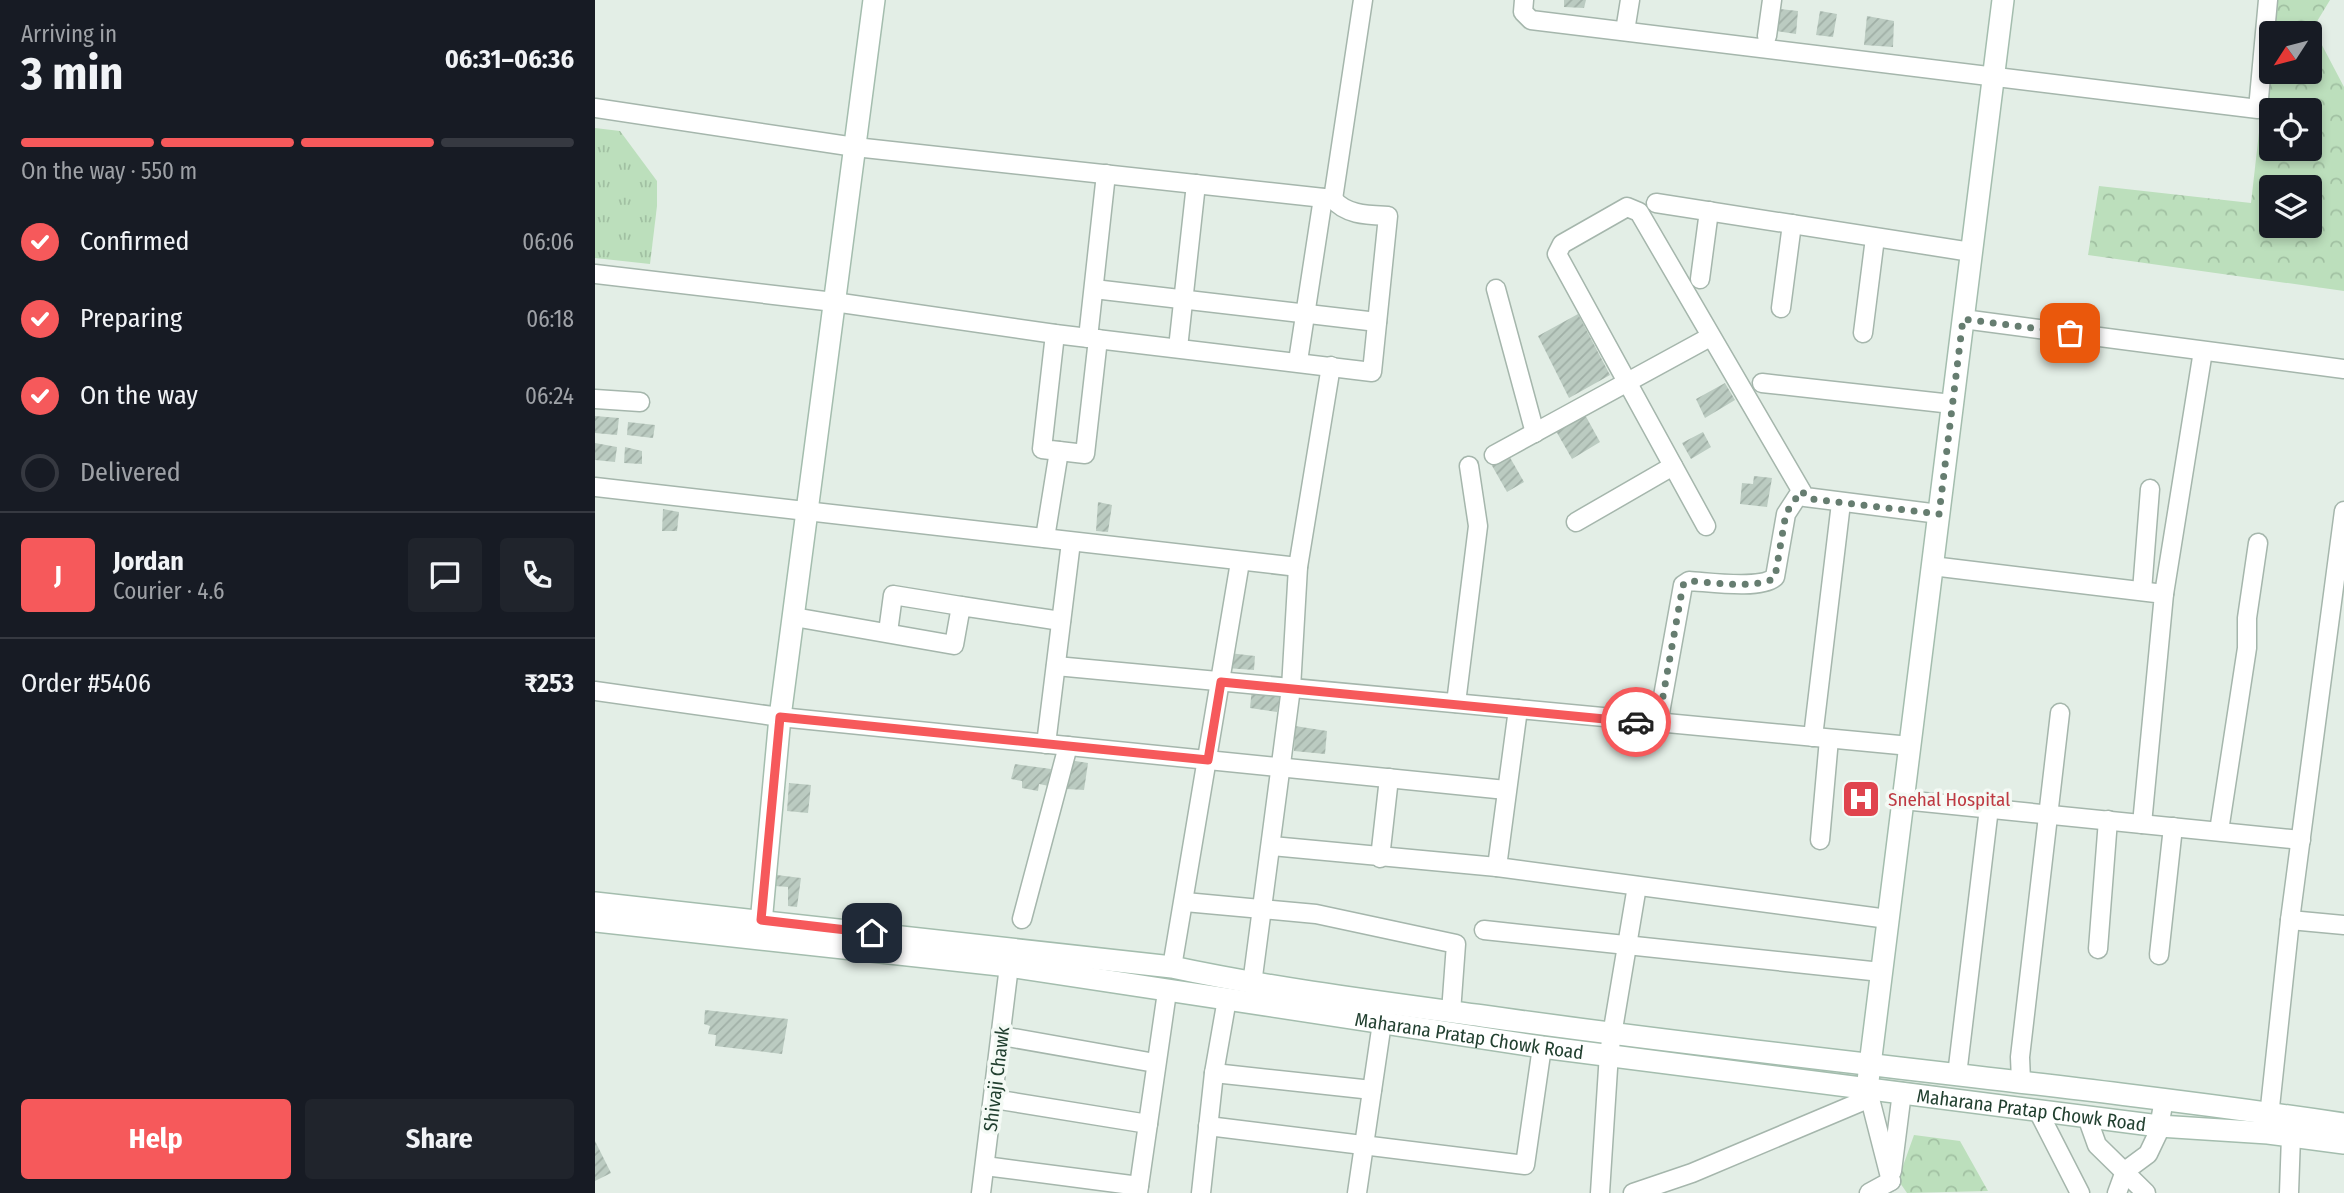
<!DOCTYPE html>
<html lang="en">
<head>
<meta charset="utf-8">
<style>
  :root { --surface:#171b24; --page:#20242c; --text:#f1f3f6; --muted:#9ea1a6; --line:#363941; --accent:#f6595b }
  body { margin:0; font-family:"Fira Sans Condensed",sans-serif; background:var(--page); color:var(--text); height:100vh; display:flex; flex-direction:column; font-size:26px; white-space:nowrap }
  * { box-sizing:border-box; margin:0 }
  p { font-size:23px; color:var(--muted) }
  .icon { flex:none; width:38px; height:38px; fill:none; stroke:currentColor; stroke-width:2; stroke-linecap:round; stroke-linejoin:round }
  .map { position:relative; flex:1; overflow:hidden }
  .drawer { display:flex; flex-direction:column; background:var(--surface); width:595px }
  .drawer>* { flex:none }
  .needle { width:46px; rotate:234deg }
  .buttons { position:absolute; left:1664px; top:21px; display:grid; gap:14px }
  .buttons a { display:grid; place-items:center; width:63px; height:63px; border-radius:7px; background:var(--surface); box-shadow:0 4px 10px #0003; font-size:35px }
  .pin { position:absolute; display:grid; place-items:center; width:60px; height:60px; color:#fff; margin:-30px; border-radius:14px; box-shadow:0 4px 10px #0006 }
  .courier { position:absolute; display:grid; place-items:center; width:70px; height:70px; margin:-35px; border:5px solid #f6595b; border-radius:50%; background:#fff; color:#222; box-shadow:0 2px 9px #0007 }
  .head em { font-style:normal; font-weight:700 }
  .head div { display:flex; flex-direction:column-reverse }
  .head { display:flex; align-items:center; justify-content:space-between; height:119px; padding:0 21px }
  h1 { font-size:46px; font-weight:700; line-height:52px }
  .bar { display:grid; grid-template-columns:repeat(4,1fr); gap:10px 7px; align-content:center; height:84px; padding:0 21px }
  .bar i { height:9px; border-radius:5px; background:var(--line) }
  .bar .on { background:var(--accent) }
  .bar p { grid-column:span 4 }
  .line { display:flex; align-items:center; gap:18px; padding:0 21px; border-top:2px solid var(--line) }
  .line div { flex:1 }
  .round { display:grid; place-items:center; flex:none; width:74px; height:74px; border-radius:7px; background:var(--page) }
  ol { padding:0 21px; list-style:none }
  li { display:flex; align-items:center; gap:21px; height:77px }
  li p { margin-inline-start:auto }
  li .icon { padding:7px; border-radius:50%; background:var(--accent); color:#fff; stroke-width:4 }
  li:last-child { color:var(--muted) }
  li i { width:38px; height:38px; border:4px solid var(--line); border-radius:50% }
  .cta { display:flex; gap:14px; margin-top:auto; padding:14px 21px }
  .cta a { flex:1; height:80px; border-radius:7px; background:var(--accent); color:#fff; font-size:28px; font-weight:700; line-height:80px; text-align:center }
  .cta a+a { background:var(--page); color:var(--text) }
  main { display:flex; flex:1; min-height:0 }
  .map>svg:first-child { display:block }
  .grass { fill:url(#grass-tufts) }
  .park { fill:url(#park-crowns); fill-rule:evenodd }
  .building { fill:url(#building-hatch) }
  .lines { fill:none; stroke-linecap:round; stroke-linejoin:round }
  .street-casing { stroke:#a5b6ac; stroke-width:21 }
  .secondary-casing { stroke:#a4bdae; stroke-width:24 }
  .street { stroke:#fff; stroke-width:18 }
  .secondary { stroke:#fff; stroke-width:21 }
  .done { stroke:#667d70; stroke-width:7; stroke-dasharray:0 12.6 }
  .route { stroke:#f6595b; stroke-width:9 }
  .labels { text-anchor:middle; stroke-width:7; stroke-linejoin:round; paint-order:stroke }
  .health-label { font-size:19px; fill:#be3a42; stroke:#f4faf5; text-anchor:start }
  .street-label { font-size:19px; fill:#224030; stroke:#f4faf5 }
</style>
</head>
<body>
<main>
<section class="drawer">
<div class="head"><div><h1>3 min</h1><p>Arriving in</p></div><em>06:31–06:36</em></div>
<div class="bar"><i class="on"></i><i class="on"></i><i class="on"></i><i></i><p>On the way · 550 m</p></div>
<ol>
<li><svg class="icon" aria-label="check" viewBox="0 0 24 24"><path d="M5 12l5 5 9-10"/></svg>Confirmed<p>06:06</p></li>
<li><svg class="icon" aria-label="check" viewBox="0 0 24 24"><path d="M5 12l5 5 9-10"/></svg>Preparing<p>06:18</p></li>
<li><svg class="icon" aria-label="check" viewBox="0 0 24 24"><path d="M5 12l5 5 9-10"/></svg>On the way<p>06:24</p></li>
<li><i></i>Delivered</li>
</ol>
<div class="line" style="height:126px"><b class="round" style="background:var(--accent);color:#fff">J</b><div><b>Jordan</b><p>Courier · 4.6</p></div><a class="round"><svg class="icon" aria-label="chat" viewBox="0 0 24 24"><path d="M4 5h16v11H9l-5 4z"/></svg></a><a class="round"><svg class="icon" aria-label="phone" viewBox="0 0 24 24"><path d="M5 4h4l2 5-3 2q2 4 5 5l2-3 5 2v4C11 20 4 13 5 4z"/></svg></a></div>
<div class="line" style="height:91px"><div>Order #5406</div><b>₹253</b></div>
<div class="cta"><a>Help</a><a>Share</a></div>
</section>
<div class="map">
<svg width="1749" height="1193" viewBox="0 0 1749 1193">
  <defs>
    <pattern id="grass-tufts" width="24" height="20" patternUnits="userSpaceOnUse" patternTransform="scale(1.75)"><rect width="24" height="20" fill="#bcdfbc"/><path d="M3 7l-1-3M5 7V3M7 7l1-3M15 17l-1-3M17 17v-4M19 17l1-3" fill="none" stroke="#a1c0a2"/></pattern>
    <pattern id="park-crowns" width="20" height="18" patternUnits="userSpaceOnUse" patternTransform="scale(1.75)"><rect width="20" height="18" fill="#bcdfbc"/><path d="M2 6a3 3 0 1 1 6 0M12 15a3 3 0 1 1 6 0" fill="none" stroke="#a1c0a2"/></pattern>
    <pattern id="building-hatch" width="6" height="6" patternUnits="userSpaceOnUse" patternTransform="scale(1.75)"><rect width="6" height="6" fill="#bbcbc1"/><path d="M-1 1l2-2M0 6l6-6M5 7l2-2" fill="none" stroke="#a0afa6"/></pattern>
  </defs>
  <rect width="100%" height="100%" fill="#e3eee6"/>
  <path class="grass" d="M 0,128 L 25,131 L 62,181 L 62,206 L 55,264 L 0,258 Z"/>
  <g class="park">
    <path d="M 1679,0 L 1735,0 L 1718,28 L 1749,87 L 1749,291 L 1493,255 L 1504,186 L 1656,203 ZM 1676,33 L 1715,33 L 1715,72 L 1676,72 ZM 1676,110 L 1715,110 L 1715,149 L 1676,149 ZM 1676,187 L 1715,187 L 1715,226 L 1676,226 Z"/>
    <path d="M 1319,1135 L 1365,1141 L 1393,1191 L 1312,1193 L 1303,1180 Z"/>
  </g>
  <g class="building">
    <path d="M 969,0 L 991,0 L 989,8 L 969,7 Z"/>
    <path d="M 1185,9 L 1203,11 L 1201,34 L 1182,31 Z"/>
    <path d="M 1225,11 L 1242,14 L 1238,37 L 1221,35 Z"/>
    <path d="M 1272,16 L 1299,21 L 1298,47 L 1269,45 Z"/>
    <path d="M 983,314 L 1015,375 L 974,398 L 943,336 Z"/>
    <path d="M 1130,383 L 1140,400 L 1110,418 L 1101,399 Z"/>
    <path d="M 989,413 L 1005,442 L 977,459 L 961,431 Z"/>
    <path d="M 0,416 L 24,418 L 22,435 L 0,433 Z"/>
    <path d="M 33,422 L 60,425 L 58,438 L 32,435 Z"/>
    <path d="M 1108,432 L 1116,447 L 1096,459 L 1087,443 Z"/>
    <path d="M 0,443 L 22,447 L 20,462 L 0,460 Z"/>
    <path d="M 30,447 L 47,451 L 47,464 L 29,463 Z"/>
    <path d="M 913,454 L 929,482 L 912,492 L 896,464 Z"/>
    <path d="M 1159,476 L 1177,478 L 1172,507 L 1145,504 L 1147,483 L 1158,484 Z"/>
    <path d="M 503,502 L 517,505 L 513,532 L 501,531 Z"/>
    <path d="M 68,509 L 84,512 L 82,531 L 67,531 Z"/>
    <path d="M 634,653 L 660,656 L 659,670 L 631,668 Z"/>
    <path d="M 657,688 L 686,693 L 682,712 L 655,708 Z"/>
    <path d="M 700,726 L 732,731 L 730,754 L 699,751 Z"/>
    <path d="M 474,760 L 493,763 L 489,790 L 472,789 Z"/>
    <path d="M 420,764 L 456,769 L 454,786 L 444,784 L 443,791 L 427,788 L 427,781 L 416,779 Z"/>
    <path d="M 194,783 L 216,785 L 213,813 L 192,811 Z"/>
    <path d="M 1248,786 L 1280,788 L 1279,805 L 1247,803 Z"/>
    <path d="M 182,875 L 206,878 L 202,907 L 193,906 L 193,887 L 180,886 Z"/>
    <path d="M 110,1010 L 193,1019 L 187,1054 L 120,1046 L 121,1035 L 113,1034 L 115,1026 L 109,1024 Z"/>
    <path d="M 0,1141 L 16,1173 L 0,1181 Z"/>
  </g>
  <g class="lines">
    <defs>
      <g id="street">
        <path d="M 929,0 L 928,12 L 936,20 L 1663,109 L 1673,0"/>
        <path d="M 1030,31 L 1035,0"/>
        <path d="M 1172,36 L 1177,0"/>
        <path d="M 0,108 L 260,147 L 738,199 L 768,0"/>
        <path d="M 1061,203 L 1376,252"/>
        <path d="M 0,274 L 239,302 L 460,334 L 777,372 L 793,216 C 773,215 751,215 738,199"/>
        <path d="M 1105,279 L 1114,211"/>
        <path d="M 499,289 L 782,322"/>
        <path d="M 901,289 L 940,433"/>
        <path d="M 1186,308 L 1197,224"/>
        <path d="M 1368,319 L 1749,369"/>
        <path d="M 1268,333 L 1280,238"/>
        <path d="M 493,338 L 511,174"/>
        <path d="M 583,348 L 601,184"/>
        <path d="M 703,361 L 728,198"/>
        <path d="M 1167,383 L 1357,404"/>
        <path d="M 0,399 L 45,402"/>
        <path d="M 464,451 L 490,454 L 503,339"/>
        <path d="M 899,455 L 1115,337"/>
        <path d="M 0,487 L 703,567"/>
        <path d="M 981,522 L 1078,466"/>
        <path d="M 1111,526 L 962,254 L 967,244 L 1032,207 L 1044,212 L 1210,497 L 1344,514"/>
        <path d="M 450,538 L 464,451 L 447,449 L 460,334"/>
        <path d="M 1337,566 L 1569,594 L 1547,824"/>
        <path d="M 1547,591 L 1555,489"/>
        <path d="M 1569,594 L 1608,351"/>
        <path d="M 199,617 L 359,645 L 366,606 L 466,621"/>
        <path d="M 293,632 L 298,595 L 366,606"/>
        <path d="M 461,666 L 923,709"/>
        <path d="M 0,691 L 185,717 L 911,790"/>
        <path d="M 861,703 L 883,526 L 874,466"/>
        <path d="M 1063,724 L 1088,585 L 1094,581 C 1114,582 1166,590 1180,577 L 1191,514 L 1206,491"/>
        <path d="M 1218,737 L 1246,503"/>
        <path d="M 451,744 L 476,542"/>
        <path d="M 1308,800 L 1706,840"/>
        <path d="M 1624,831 L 1652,648 L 1652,618 L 1663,543"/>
        <path d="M 1225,840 L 1234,739"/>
        <path d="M 677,846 L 902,867"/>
        <path d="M 785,858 L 794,778"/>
        <path d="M 590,902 L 721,914 L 861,944 L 856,1012"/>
        <path d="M 427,919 L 473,746"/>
        <path d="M 1293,919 L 902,867 L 923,709 L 1315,746"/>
        <path d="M 1695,920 L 1749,925"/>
        <path d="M 889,930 L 1286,972"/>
        <path d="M 1503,949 L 1513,820"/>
        <path d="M 1564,955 L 1578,827"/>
        <path d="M 577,967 L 645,562"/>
        <path d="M 657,984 L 696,688 L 703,567 L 736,366"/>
        <path d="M 407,1036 L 560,1063"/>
        <path d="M 619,1073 L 777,1090"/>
        <path d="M 1362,1075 L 1394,808"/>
        <path d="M 1426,1081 L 1425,1057 L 1465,713"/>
        <path d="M 1272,1087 L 1296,1181"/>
        <path d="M 399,1099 L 553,1124"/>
        <path d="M 1443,1111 L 1485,1193"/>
        <path d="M 1492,1117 L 1502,1145 L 1551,1193"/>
        <path d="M 613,1126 L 930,1165 L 947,1047"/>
        <path d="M 1673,1126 L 1695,920 L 1749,511"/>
        <path d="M 390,1166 L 544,1186"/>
        <path d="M 1297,1171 L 1307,1092"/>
        <path d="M 386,1193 L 414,966"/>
        <path d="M 543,1193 L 572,992"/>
        <path d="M 606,1193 L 619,1073 L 632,999"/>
        <path d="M 762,1193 L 789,1009"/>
        <path d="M 1005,1193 L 1014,1053 L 1042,886"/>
        <path d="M 1038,1193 L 1097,1173 L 1275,1098"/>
        <path d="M 1274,1193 L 1296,1181"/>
        <path d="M 1522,1193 L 1530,1171 L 1553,1154 L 1563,1133 L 1569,1099"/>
        <path d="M 1694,1193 L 1696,1136"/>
      </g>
      <g id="secondary">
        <path d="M 0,903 L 577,967 C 680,989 784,1002 888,1016 C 1175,1057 1463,1082 1749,1124"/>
        <path id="s1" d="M 0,921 L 414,966 L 947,1047 L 1564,1126 L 1673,1133 L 1749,1143"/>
        <path d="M 165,934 L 185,717 L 279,0"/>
        <path d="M 1273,1081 L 1408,0"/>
      </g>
    </defs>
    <use href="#street" class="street-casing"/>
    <use href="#secondary" class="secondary-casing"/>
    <use href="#street" class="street"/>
    <use href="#secondary" class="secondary"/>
  </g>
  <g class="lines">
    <path class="done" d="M 1041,722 L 1063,724 L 1088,585 L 1094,581 C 1114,582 1166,590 1180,577 L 1191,513 L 1206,491 L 1216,499 L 1344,514 L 1368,319 L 1475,333"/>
    <path class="route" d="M 277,933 L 166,920 L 185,717 L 613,760 L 626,682 L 1041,722"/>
  </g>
  <defs>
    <symbol id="hospital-square" viewBox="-11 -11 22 22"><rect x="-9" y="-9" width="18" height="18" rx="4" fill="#e0444e" stroke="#f4faf5"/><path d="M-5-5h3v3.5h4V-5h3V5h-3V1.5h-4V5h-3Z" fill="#fff"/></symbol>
  </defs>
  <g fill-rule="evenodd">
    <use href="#hospital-square" x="1244" y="777" width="44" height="44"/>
  </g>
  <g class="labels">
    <g class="health-label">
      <text x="1293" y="806">Snehal Hospital</text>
    </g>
    <g class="street-label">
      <text dy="7" stroke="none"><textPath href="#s1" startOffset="882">Maharana Pratap Chowk Road</textPath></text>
      <text transform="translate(401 1079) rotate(-83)" y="7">Shivaji Chawk</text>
      <text dy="7" stroke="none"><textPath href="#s1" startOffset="1449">Maharana Pratap Chowk Road</textPath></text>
    </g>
  </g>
</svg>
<div class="buttons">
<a><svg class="needle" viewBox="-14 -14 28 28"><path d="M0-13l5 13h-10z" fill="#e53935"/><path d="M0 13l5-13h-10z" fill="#9ea1a6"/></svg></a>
<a><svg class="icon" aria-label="locate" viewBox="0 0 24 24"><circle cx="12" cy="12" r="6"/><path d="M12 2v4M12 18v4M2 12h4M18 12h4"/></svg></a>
<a><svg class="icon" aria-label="layers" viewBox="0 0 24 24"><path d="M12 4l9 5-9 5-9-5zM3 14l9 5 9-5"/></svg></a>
</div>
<div class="pin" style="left:1475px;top:333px;background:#ea580c"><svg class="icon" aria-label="bag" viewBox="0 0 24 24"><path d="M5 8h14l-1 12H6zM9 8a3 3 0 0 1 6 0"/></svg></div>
<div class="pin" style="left:277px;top:933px;background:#1f2937"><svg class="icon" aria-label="home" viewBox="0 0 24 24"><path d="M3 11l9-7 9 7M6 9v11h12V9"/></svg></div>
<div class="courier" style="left:1041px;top:722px"><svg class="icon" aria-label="car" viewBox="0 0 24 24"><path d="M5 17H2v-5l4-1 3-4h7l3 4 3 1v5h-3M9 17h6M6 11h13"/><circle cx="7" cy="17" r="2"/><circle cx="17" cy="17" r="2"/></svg></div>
</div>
</main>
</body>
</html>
